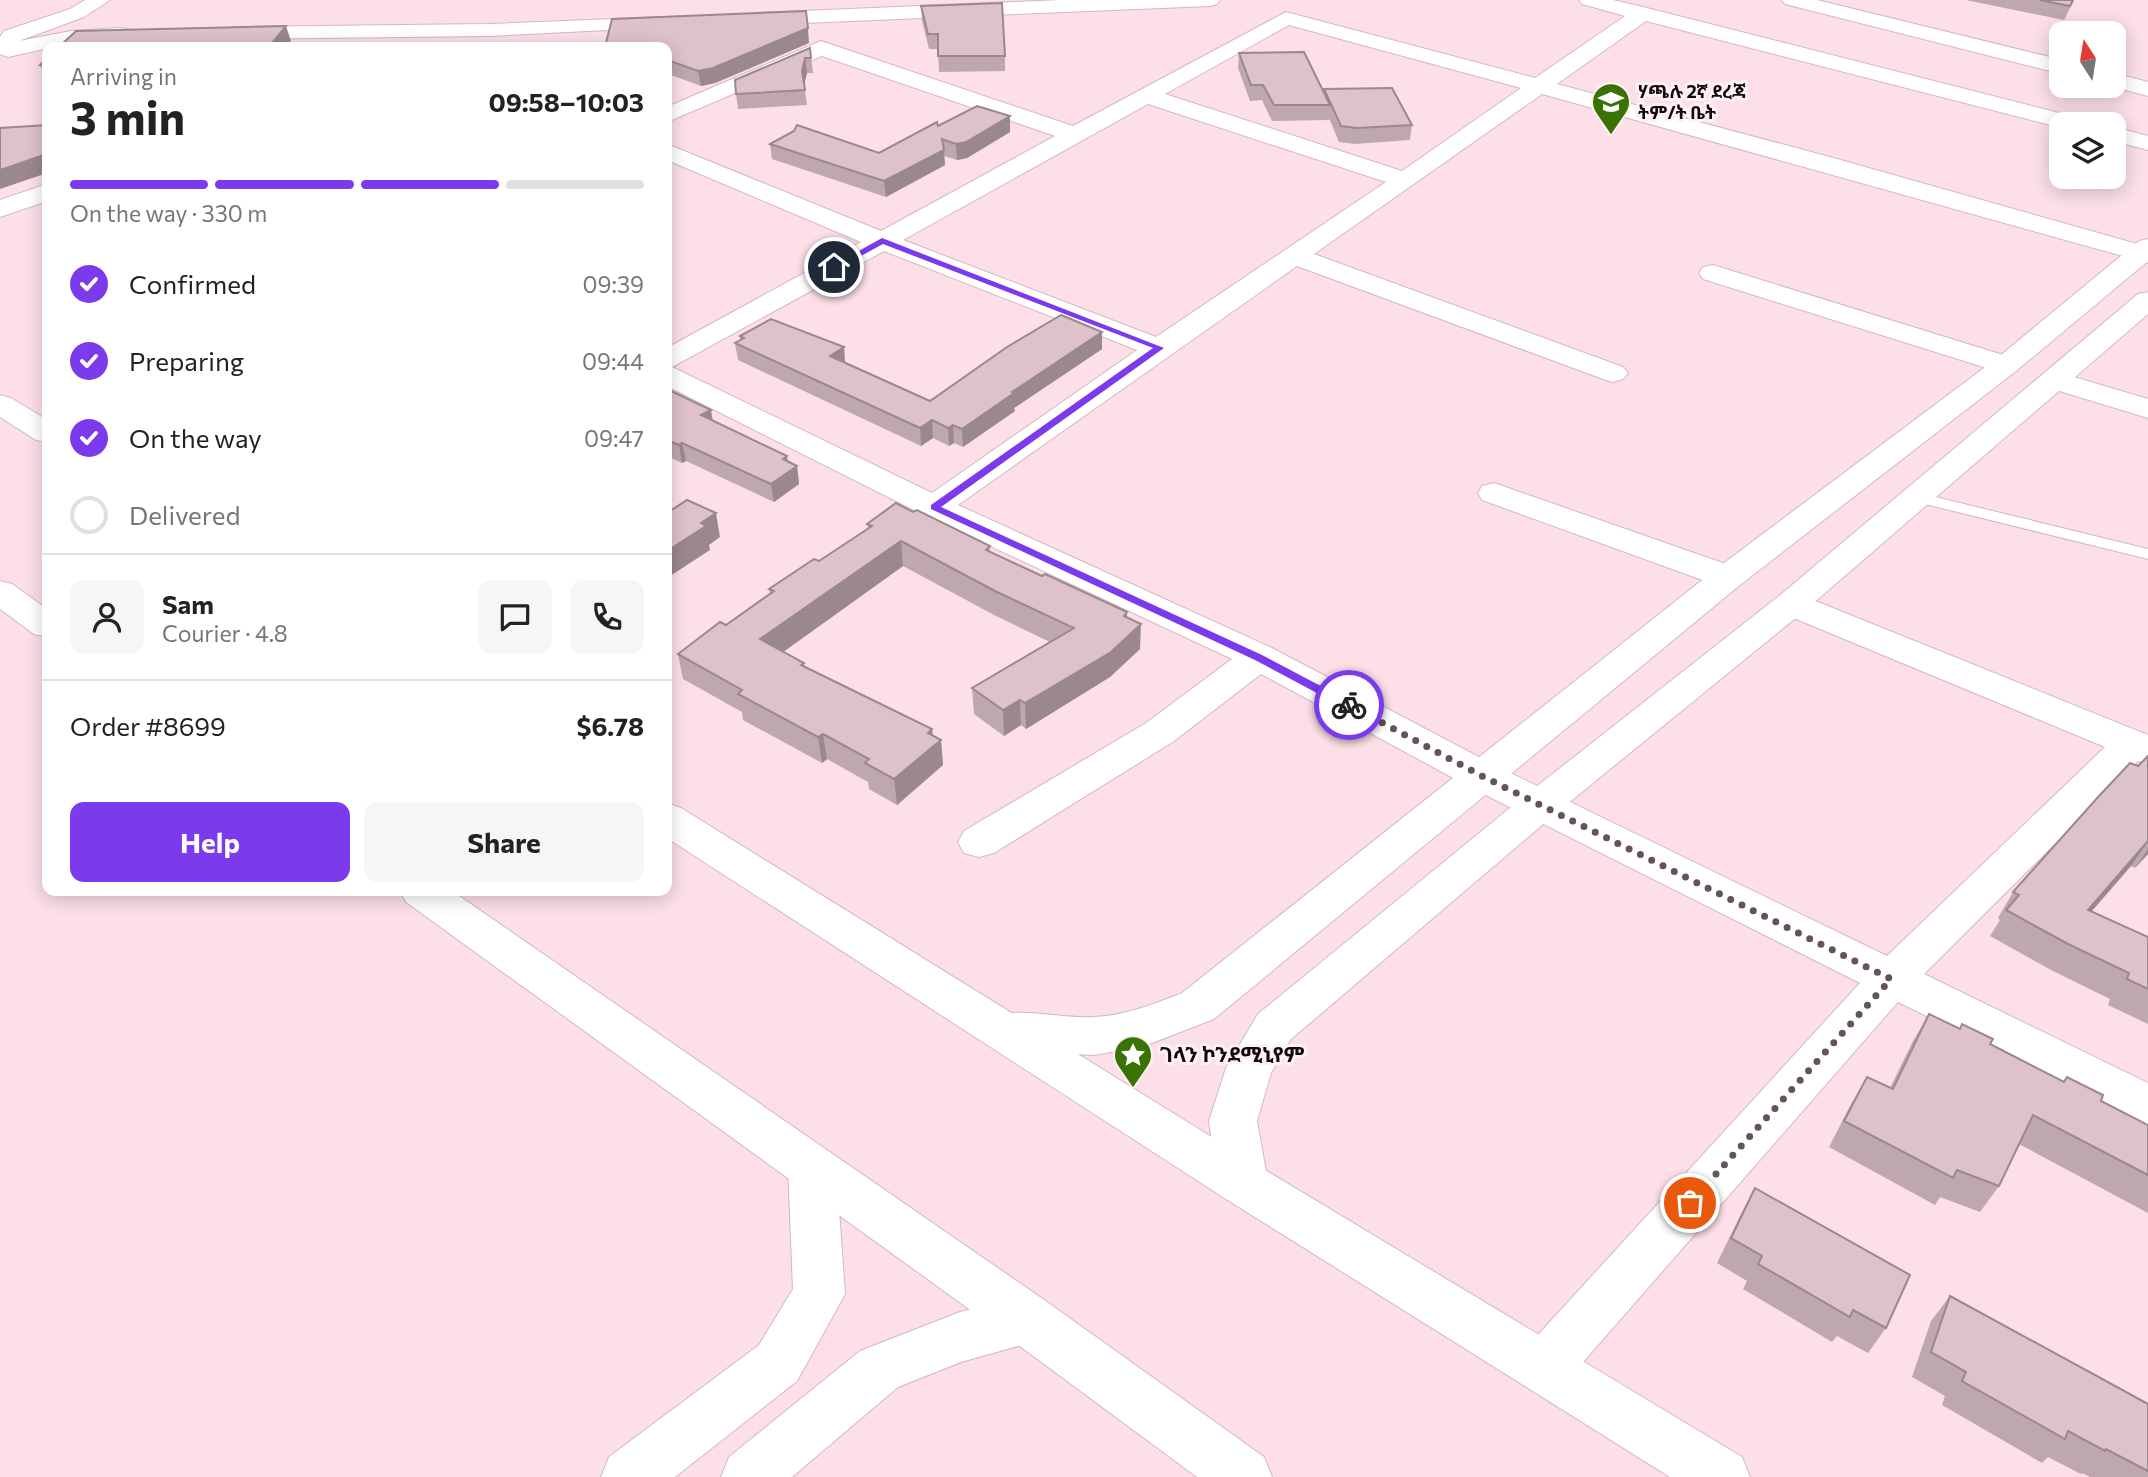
<!DOCTYPE html>
<html lang="en">
<head>
<meta charset="utf-8">
<style>
  :root { --surface:#fff; --page:#f6f6f6; --text:#222; --muted:#767676; --line:#e0e0e0; --accent:#7c3aed }
  body { margin:0; font-family:Commissioner,"Noto Sans Ethiopic",sans-serif; background:var(--page); color:var(--text); height:100vh; display:flex; flex-direction:column; font-size:26px; white-space:nowrap }
  * { box-sizing:border-box; margin:0 }
  p { font-size:23px; color:var(--muted) }
  .icon { flex:none; width:38px; height:38px; fill:none; stroke:currentColor; stroke-width:2; stroke-linecap:round; stroke-linejoin:round }
  .map { position:relative; flex:1; overflow:hidden }
  .panel { position:absolute; left:42px; top:42px; width:630px; height:854px; display:flex; flex-direction:column; background:var(--surface); border-radius:14px; box-shadow:0 4px 18px #0003 }
  .panel>* { flex:none }
  .needle { width:46px; rotate:348deg }
  .controls { position:absolute; left:2049px; top:21px; display:grid; gap:14px }
  .controls a { display:grid; place-items:center; width:77px; height:77px; border-radius:14px; background:var(--surface); box-shadow:0 4px 18px #0003; font-size:35px }
  .pin { position:absolute; display:grid; place-items:center; width:60px; height:60px; color:#fff; margin:-30px; border:4px solid #fff; border-radius:50%; box-shadow:0 2px 7px #0007 }
  .courier { position:absolute; display:grid; place-items:center; width:70px; height:70px; margin:-35px; border:5px solid #7c3aed; border-radius:50%; background:#fff; color:#222; box-shadow:0 2px 9px #0007 }
  .head em { font-style:normal; font-weight:700 }
  .head div { display:flex; flex-direction:column-reverse }
  .head { display:flex; align-items:center; justify-content:space-between; height:119px; padding:0 28px }
  h1 { font-size:46px; font-weight:700; line-height:52px }
  .bar { display:grid; grid-template-columns:repeat(4,1fr); gap:10px 7px; align-content:center; height:84px; padding:0 28px }
  .bar i { height:9px; border-radius:5px; background:var(--line) }
  .bar .active { background:var(--accent) }
  .bar p { grid-column:span 4 }
  .line { display:flex; align-items:center; gap:18px; padding:0 28px; border-top:2px solid var(--line) }
  .line div { flex:1 }
  .round { display:grid; place-items:center; flex:none; width:74px; height:74px; border-radius:14px; background:var(--page) }
  ol { padding:0 28px; list-style:none }
  li { display:flex; align-items:center; gap:21px; height:77px }
  li p { margin-inline-start:auto }
  li .icon { padding:7px; border-radius:50%; background:var(--accent); color:#fff; stroke-width:4 }
  li:last-child { color:var(--muted) }
  li i { width:38px; height:38px; border:4px solid var(--line); border-radius:50% }
  .primary-button { display:flex; gap:14px; margin-top:auto; padding:14px 28px }
  .primary-button a { flex:1; height:80px; border-radius:14px; background:var(--accent); color:#fff; font-size:28px; font-weight:700; line-height:80px; text-align:center }
  .primary-button a+a { background:var(--page); color:var(--text) }
  .map>svg:first-child { display:block }
  .lines { fill:none; stroke-linecap:round; stroke-linejoin:round }
  .lane-casing { stroke:#d4b8c0; stroke-width:2 }
  .street-casing { stroke:#d4b8c0; stroke-width:2 }
  .secondary-casing { stroke:#d4b8c0; stroke-width:2 }
  .highway-casing { stroke:#d4b8c0; stroke-width:2 }
  .lane { fill:#fff; fill-rule:evenodd }
  .street { fill:#fff; fill-rule:evenodd }
  .secondary { fill:#fff; fill-rule:evenodd }
  .highway { fill:#fff; fill-rule:evenodd }
  .wall { fill:#bfa7af }
  .shaded-wall { fill:#9b888e }
  .building { fill:#dec2cb; stroke:#9b888e; stroke-width:2 }
  .route { fill:#7c3aed }
  .done { stroke:#645459; stroke-width:7; stroke-dasharray:0 12.6 }
  .labels { text-anchor:middle; stroke-width:6; stroke-linejoin:round; paint-order:stroke }
  .far-poi-label { font-size:18px; font-weight:bold; fill:#12090c; stroke:#fdf1f5; text-anchor:start }
  .poi-label { font-size:21px; font-weight:bold; fill:#12090c; stroke:#fdf1f5; text-anchor:start }
</style>
</head>
<body>
<div class="map">
<svg width="2148" height="1477" viewBox="0 0 2148 1477">
  <rect width="100%" height="100%" fill="#fcdfe7"/>
  <g class="lines">
    <defs>
      <path id="lane" d="M 1919,493 L 2148,549 L 2148,559 L 1913,501 L 1911,498 Z"/>
      <g id="street">
        <path d="M 85,0 L 110,0 L 84,17 L 19,41 L 71,31 L 120,28 L 128,29 L 131,34 L 128,39 L 71,43 L 8,57 L 0,54 L 0,37 L 4,31 L 70,9 Z"/>
        <path d="M 1061,0 L 1220,0 L 1217,4 L 1210,6 L 754,25 L 747,23 L 743,19 L 747,15 L 754,13 Z"/>
        <path d="M 1579,0 L 1613,0 L 1643,7 L 2083,119 L 2087,124 L 2062,124 L 2062,128 L 1646,21 L 1557,84 L 1830,157 L 2148,247 L 2148,263 L 1542,94 L 1314,254 L 1623,367 L 1628,373 L 1623,379 L 1613,382 L 1603,379 L 1297,266 L 958,505 L 1272,648 L 1496,766 L 1887,956 L 2105,747 L 1779,612 L 1773,604 L 1779,596 L 1791,593 L 1803,596 L 2148,735 L 2148,764 L 2138,761 L 1924,974 L 2148,1083 L 2148,1125 L 1898,1002 L 1563,1385 L 1544,1393 L 1525,1385 L 1517,1367 L 1525,1349 L 1860,983 L 1468,786 L 1261,674 L 1174,741 L 994,853 L 979,857 L 964,853 L 958,842 L 964,831 L 1146,723 L 1232,659 L 922,514 L 667,386 L 667,348 L 861,242 L 667,160 L 667,144 L 881,231 L 1055,136 L 822,56 L 667,122 L 667,107 L 821,41 L 1073,126 L 1286,12 L 1535,78 L 1625,16 L 1582,4 ZM 1289,25 L 1521,88 L 1402,171 L 1165,94 ZM 1148,104 L 1386,182 L 1156,337 L 903,240 ZM 884,251 L 1137,350 L 932,493 L 672,367 Z"/>
        <path d="M 1782,0 L 1817,0 L 2062,60 L 2062,74 L 1785,4 Z"/>
        <path d="M 662,17 L 669,19 L 673,23 L 669,27 L 489,36 L 236,39 L 228,38 L 225,33 L 228,28 L 236,27 L 489,24 Z"/>
        <path d="M 2114,73 L 2148,82 L 2148,96 L 2110,86 L 2114,86 Z"/>
        <path d="M 2114,127 L 2148,136 L 2148,150 L 2114,141 Z"/>
        <path d="M 47,184 L 47,201 L 0,217 L 0,200 Z"/>
        <path d="M 1713,265 L 2016,359 L 2021,365 L 2016,371 L 2006,374 L 1996,371 L 1703,279 L 1699,273 L 1703,267 Z"/>
        <path d="M 2054,371 L 2148,399 L 2148,418 L 2043,386 L 2039,380 L 2043,374 Z"/>
        <path d="M 1494,483 L 1740,569 L 1745,577 L 1740,585 L 1728,588 L 1716,585 L 1482,500 L 1478,493 L 1482,486 Z"/>
      </g>
      <g id="secondary">
        <path d="M 2148,239 L 2148,261 L 2016,371 L 1740,585 L 1214,1019 L 1144,1046 L 1094,1055 L 1002,1050 L 986,1044 L 979,1031 L 986,1018 C 1020,1006 1058,1019 1093,1017 C 1124,1016 1154,1004 1182,993 L 1716,569 L 1996,359 L 2139,241 Z"/>
        <path d="M 2148,292 L 2148,314 L 1803,612 L 1555,814 L 1290,1040 L 1271,1073 L 1257,1121 L 1268,1183 L 1260,1199 L 1243,1205 L 1226,1199 L 1218,1183 L 1209,1121 L 1226,1068 L 1258,1014 L 1527,794 L 1779,596 L 2138,294 Z"/>
        <path d="M 812,1145 L 829,1152 L 836,1167 L 845,1294 L 797,1381 L 675,1477 L 601,1477 L 609,1457 L 759,1345 L 793,1289 L 788,1167 L 795,1152 Z"/>
        <path d="M 1028,1295 L 1047,1302 L 1054,1320 L 1047,1338 L 961,1362 L 898,1387 L 792,1477 L 721,1477 L 729,1457 L 860,1351 L 960,1312 Z"/>
      </g>
      <g id="highway">
        <path d="M 0,395 L 11,398 L 47,420 L 47,442 L 36,440 L 0,417 Z"/>
        <path d="M 0,581 L 12,584 L 47,609 L 47,637 L 34,634 L 0,609 Z"/>
        <path d="M 667,803 L 681,808 L 1260,1167 L 1742,1457 L 1750,1477 L 1670,1477 L 1226,1199 L 667,838 Z"/>
        <path d="M 400,891 L 452,891 L 1047,1302 L 1264,1457 L 1272,1477 L 1197,1477 L 1009,1338 L 406,902 Z"/>
      </g>
    </defs>
    <use href="#lane" class="lane-casing"/>
    <use href="#street" class="street-casing"/>
    <use href="#secondary" class="secondary-casing"/>
    <use href="#highway" class="highway-casing"/>
    <use href="#lane" class="lane"/>
    <use href="#street" class="street"/>
    <use href="#secondary" class="secondary"/>
    <use href="#highway" class="highway"/>
  </g>
  <g class="wall">
    <path d="M 1966,0 L 2074,0 L 2064,20 Z"/>
    <path d="M 921,6 L 1005,56 L 1005,71 L 939,72 L 938,49 L 929,49 L 922,21 Z"/>
    <path d="M 809,43 L 715,83 L 701,86 L 671,75 L 667,97 L 667,47 Z"/>
    <path d="M 810,48 L 813,73 L 807,73 L 804,84 L 807,105 L 738,109 L 736,94 Z"/>
    <path d="M 1239,53 L 1324,92 L 1324,89 L 1412,125 L 1410,140 L 1355,144 L 1339,142 L 1329,118 L 1329,120 L 1272,121 L 1262,100 L 1250,101 L 1238,68 Z"/>
    <path d="M 47,58 L 47,80 L 40,65 Z"/>
    <path d="M 1010,116 L 1010,132 L 967,158 L 957,160 L 944,156 L 945,165 L 886,197 L 772,159 L 770,144 L 879,153 L 938,126 Z"/>
    <path d="M 1102,332 L 1102,349 L 1014,408 L 1015,411 L 963,447 L 954,443 L 949,446 L 933,438 L 921,446 L 738,360 L 735,343 L 740,340 L 740,336 L 844,347 L 845,363 L 930,401 Z"/>
    <path d="M 667,389 L 713,421 L 797,466 L 799,484 L 774,502 L 686,461 L 682,463 L 667,456 Z"/>
    <path d="M 867,524 L 990,546 L 990,552 L 1042,576 L 1127,612 L 1127,617 L 1140,649 L 1110,677 L 1026,729 L 1021,725 L 1004,736 L 974,714 L 972,688 L 1050,642 L 996,616 L 903,566 L 783,652 L 804,663 L 805,667 L 932,729 L 933,736 L 941,740 L 943,765 L 897,805 L 869,789 L 868,782 L 827,759 L 822,763 L 743,720 L 742,712 L 683,679 L 678,654 L 726,625 L 770,594 L 769,589 L 819,561 L 868,529 Z"/>
    <path d="M 2148,756 L 2148,854 L 2135,868 L 2131,866 L 2091,912 L 2148,938 L 2148,1024 L 2108,1005 L 2110,999 L 2051,970 L 1990,936 L 2000,920 L 1998,918 L 2013,892 Z"/>
    <path d="M 1929,1014 L 2064,1082 L 2067,1077 L 2101,1101 L 2148,1125 L 2148,1213 L 2019,1144 L 1999,1186 L 1980,1212 L 1940,1197 L 1935,1205 L 1829,1147 L 1851,1104 L 1867,1077 L 1890,1088 L 1913,1041 Z"/>
    <path d="M 1755,1188 L 1886,1328 L 1868,1353 L 1837,1336 L 1832,1342 L 1743,1289 L 1747,1281 L 1717,1263 L 1741,1214 Z"/>
    <path d="M 1950,1296 L 2148,1404 L 2148,1477 L 2090,1477 L 2082,1473 L 2081,1474 L 2048,1457 L 2042,1463 L 1942,1405 L 1945,1396 L 1912,1377 L 1931,1321 Z"/>
  </g>
  <g class="shaded-wall">
    <path d="M 286,26 L 291,41 L 286,47 L 269,47 Z"/>
    <path d="M 808,28 L 809,43 L 715,83 L 701,86 L 698,71 Z"/>
    <path d="M 805,58 L 807,73 L 804,86 L 802,71 Z"/>
    <path d="M 668,60 L 671,75 L 667,97 L 667,68 Z"/>
    <path d="M 1010,116 L 1010,132 L 967,158 L 957,160 L 956,144 Z"/>
    <path d="M 944,150 L 945,165 L 886,197 L 884,181 Z"/>
    <path d="M 47,154 L 47,173 L 0,189 L 0,170 Z"/>
    <path d="M 1102,332 L 1102,349 L 1014,408 L 1015,411 L 963,447 L 962,429 L 1012,392 Z"/>
    <path d="M 844,347 L 845,365 L 830,356 Z"/>
    <path d="M 711,410 L 714,428 L 701,415 Z"/>
    <path d="M 932,420 L 933,438 L 921,446 L 920,428 Z"/>
    <path d="M 953,425 L 954,443 L 949,446 L 948,428 Z"/>
    <path d="M 682,443 L 686,461 L 682,463 L 679,445 Z"/>
    <path d="M 787,456 L 789,471 L 797,466 L 799,484 L 774,502 L 771,484 L 783,459 Z"/>
    <path d="M 716,513 L 720,537 L 709,545 L 710,550 L 667,578 L 667,551 L 701,523 Z"/>
    <path d="M 901,541 L 903,566 L 765,665 L 760,639 Z"/>
    <path d="M 1127,612 L 1126,637 L 1141,624 L 1140,649 L 1110,677 L 1026,729 L 1025,703 Z"/>
    <path d="M 1020,700 L 1021,725 L 1004,736 L 1003,710 Z"/>
    <path d="M 932,729 L 933,746 L 941,740 L 943,765 L 897,805 L 894,779 L 928,733 Z"/>
    <path d="M 823,734 L 827,759 L 822,763 L 818,737 Z"/>
    <path d="M 2148,841 L 2131,866 L 2070,936 L 2088,910 Z"/>
    <path d="M 2148,849 L 2148,854 L 2135,868 Z"/>
  </g>
  <g class="building">
    <path d="M 2040,0 L 2073,0 L 2070,6 Z"/>
    <path d="M 1002,3 L 1005,56 L 938,56 L 938,34 L 928,34 L 921,6 Z"/>
    <path d="M 806,11 L 808,28 L 713,68 L 698,71 L 668,60 L 667,68 L 667,47 L 605,47 L 612,19 Z"/>
    <path d="M 286,26 L 269,47 L 59,47 L 76,31 Z"/>
    <path d="M 810,48 L 811,58 L 805,58 L 802,71 L 805,90 L 736,94 L 735,80 Z"/>
    <path d="M 1304,52 L 1330,105 L 1274,105 L 1263,85 L 1251,85 L 1239,53 Z"/>
    <path d="M 47,58 L 47,66 L 40,65 Z"/>
    <path d="M 1392,88 L 1412,125 L 1357,128 L 1341,126 L 1324,89 Z"/>
    <path d="M 977,106 L 1010,116 L 966,142 L 956,144 L 942,139 L 944,150 L 884,181 L 770,144 L 794,131 L 797,125 L 879,153 L 937,122 L 938,126 Z"/>
    <path d="M 47,125 L 47,154 L 0,170 L 0,128 Z"/>
    <path d="M 1061,315 L 1102,332 L 1012,392 L 1014,393 L 962,429 L 953,425 L 948,428 L 932,420 L 920,428 L 735,343 L 744,338 L 740,336 L 771,319 L 844,347 L 830,356 L 930,401 L 1007,347 Z"/>
    <path d="M 667,389 L 711,410 L 701,415 L 787,456 L 783,459 L 797,466 L 771,484 L 682,443 L 679,445 L 667,440 Z"/>
    <path d="M 687,500 L 716,513 L 701,523 L 706,526 L 667,551 L 667,513 Z"/>
    <path d="M 896,503 L 913,512 L 917,510 L 990,546 L 986,550 L 1042,576 L 1045,574 L 1127,612 L 1124,616 L 1141,624 L 1111,652 L 1025,703 L 1020,700 L 1003,710 L 972,688 L 1074,628 L 995,591 L 901,541 L 760,639 L 804,663 L 801,665 L 932,729 L 928,733 L 941,740 L 894,779 L 865,763 L 869,759 L 823,734 L 818,737 L 738,694 L 742,690 L 678,654 L 720,622 L 726,625 L 774,591 L 769,589 L 814,559 L 819,561 L 872,526 L 867,524 Z"/>
    <path d="M 2148,756 L 2148,841 L 2088,910 L 2148,937 L 2148,989 L 2127,979 L 2129,973 L 2068,944 L 2006,910 L 2019,895 L 2013,892 L 2099,796 L 2130,763 L 2138,766 Z"/>
    <path d="M 1929,1014 L 1960,1029 L 1962,1024 L 1993,1039 L 1990,1044 L 2064,1082 L 2067,1077 L 2103,1095 L 2101,1101 L 2148,1125 L 2148,1175 L 2033,1115 L 1999,1186 L 1957,1170 L 1953,1178 L 1844,1121 L 1867,1077 L 1893,1089 Z"/>
    <path d="M 1755,1188 L 1910,1275 L 1886,1328 L 1853,1310 L 1850,1317 L 1758,1264 L 1762,1256 L 1731,1238 Z"/>
    <path d="M 1950,1296 L 2148,1404 L 2148,1471 L 2106,1449 L 2105,1451 L 2068,1431 L 2065,1439 L 1962,1381 L 1966,1372 L 1931,1352 Z"/>
  </g>
  <path class="route" d="M 882,238 L 1164,348 L 941,507 L 1262,655 L 1353,703 L 1353,708 L 1345,708 L 1255,660 L 931,509 L 931,505 L 1153,348 L 883,244 L 837,269 L 830,267 Z"/>
  <g class="lines">
    <path class="done" d="M 1349,705 L 1482,776 L 1891,979 L 1690,1203"/>
  </g>
  <defs>
    <symbol id="school-pin" viewBox="-11 -11 22 30"><path d="M0 17L-7.5 6A9.5 9.5 0 1 1 7.5 6Z" fill="#397303" stroke="#fdf1f5"/><path d="M0-5L7-2L0 1L-7-2ZM-4 1L0 2.5L4 1V4Q0 6-4 4Z" fill="#fff"/></symbol>
    <symbol id="sight-pin" viewBox="-11 -11 22 30"><path d="M0 17L-7.5 6A9.5 9.5 0 1 1 7.5 6Z" fill="#397303" stroke="#fdf1f5"/><path d="M0-6L1.8-2.2L6-1.7L2.9 1.2L3.7 5.4L0 3.3L-3.7 5.4L-2.9 1.2L-6-1.7L-1.8-2.2Z" fill="#fff"/></symbol>
  </defs>
  <g fill-rule="evenodd">
    <use href="#school-pin" x="1589" y="80" width="44" height="60"/>
    <use href="#sight-pin" x="1111" y="1033" width="44" height="60"/>
  </g>
  <g class="labels">
    <g class="far-poi-label">
      <text x="1638" y="98">ሃጫሉ 2ኛ ደረጃ<tspan x="1638" dy="21">ትም/ት ቤት</tspan></text>
    </g>
    <g class="poi-label">
      <text x="1160" y="1062">ገላን ኮንደሚኒየም</text>
    </g>
  </g>
</svg>
<div class="controls">
<a><svg class="needle" viewBox="-14 -14 28 28"><path d="M0-13l5 13h-10z" fill="#e53935"/><path d="M0 13l5-13h-10z" fill="#767676"/></svg></a>
<a><svg class="icon" aria-label="layers" viewBox="0 0 24 24"><path d="M12 4l9 5-9 5-9-5zM3 14l9 5 9-5"/></svg></a>
</div>
<div class="pin" style="left:1690px;top:1203px;background:#ea580c"><svg class="icon" aria-label="bag" viewBox="0 0 24 24"><path d="M5 8h14l-1 12H6zM9 8a3 3 0 0 1 6 0"/></svg></div>
<div class="pin" style="left:834px;top:267px;background:#1f2937"><svg class="icon" aria-label="home" viewBox="0 0 24 24"><path d="M3 11l9-7 9 7M6 9v11h12V9"/></svg></div>
<div class="courier" style="left:1349px;top:705px"><svg class="icon" aria-label="bike" viewBox="0 0 24 24"><circle cx="6" cy="16" r="4"/><circle cx="18" cy="16" r="4"/><path d="M6 16l4-8h5l3 8M10 8l3 8H6M13 5h3"/></svg></div>
<section class="panel">
<div class="head"><div><h1>3 min</h1><p>Arriving in</p></div><em>09:58–10:03</em></div>
<div class="bar"><i class="active"></i><i class="active"></i><i class="active"></i><i></i><p>On the way · 330 m</p></div>
<ol>
<li><svg class="icon" aria-label="check" viewBox="0 0 24 24"><path d="M5 12l5 5 9-10"/></svg>Confirmed<p>09:39</p></li>
<li><svg class="icon" aria-label="check" viewBox="0 0 24 24"><path d="M5 12l5 5 9-10"/></svg>Preparing<p>09:44</p></li>
<li><svg class="icon" aria-label="check" viewBox="0 0 24 24"><path d="M5 12l5 5 9-10"/></svg>On the way<p>09:47</p></li>
<li><i></i>Delivered</li>
</ol>
<div class="line" style="height:126px"><a class="round"><svg class="icon" aria-label="person" viewBox="0 0 24 24"><circle cx="12" cy="8" r="4"/><path d="M4 21q1-7 8-7t8 7"/></svg></a><div><b>Sam</b><p>Courier · 4.8</p></div><a class="round"><svg class="icon" aria-label="chat" viewBox="0 0 24 24"><path d="M4 5h16v11H9l-5 4z"/></svg></a><a class="round"><svg class="icon" aria-label="phone" viewBox="0 0 24 24"><path d="M5 4h4l2 5-3 2q2 4 5 5l2-3 5 2v4C11 20 4 13 5 4z"/></svg></a></div>
<div class="line" style="height:91px"><div>Order #8699</div><b>$6.78</b></div>
<div class="primary-button"><a>Help</a><a>Share</a></div>
</section>
</div>
</body>
</html>
